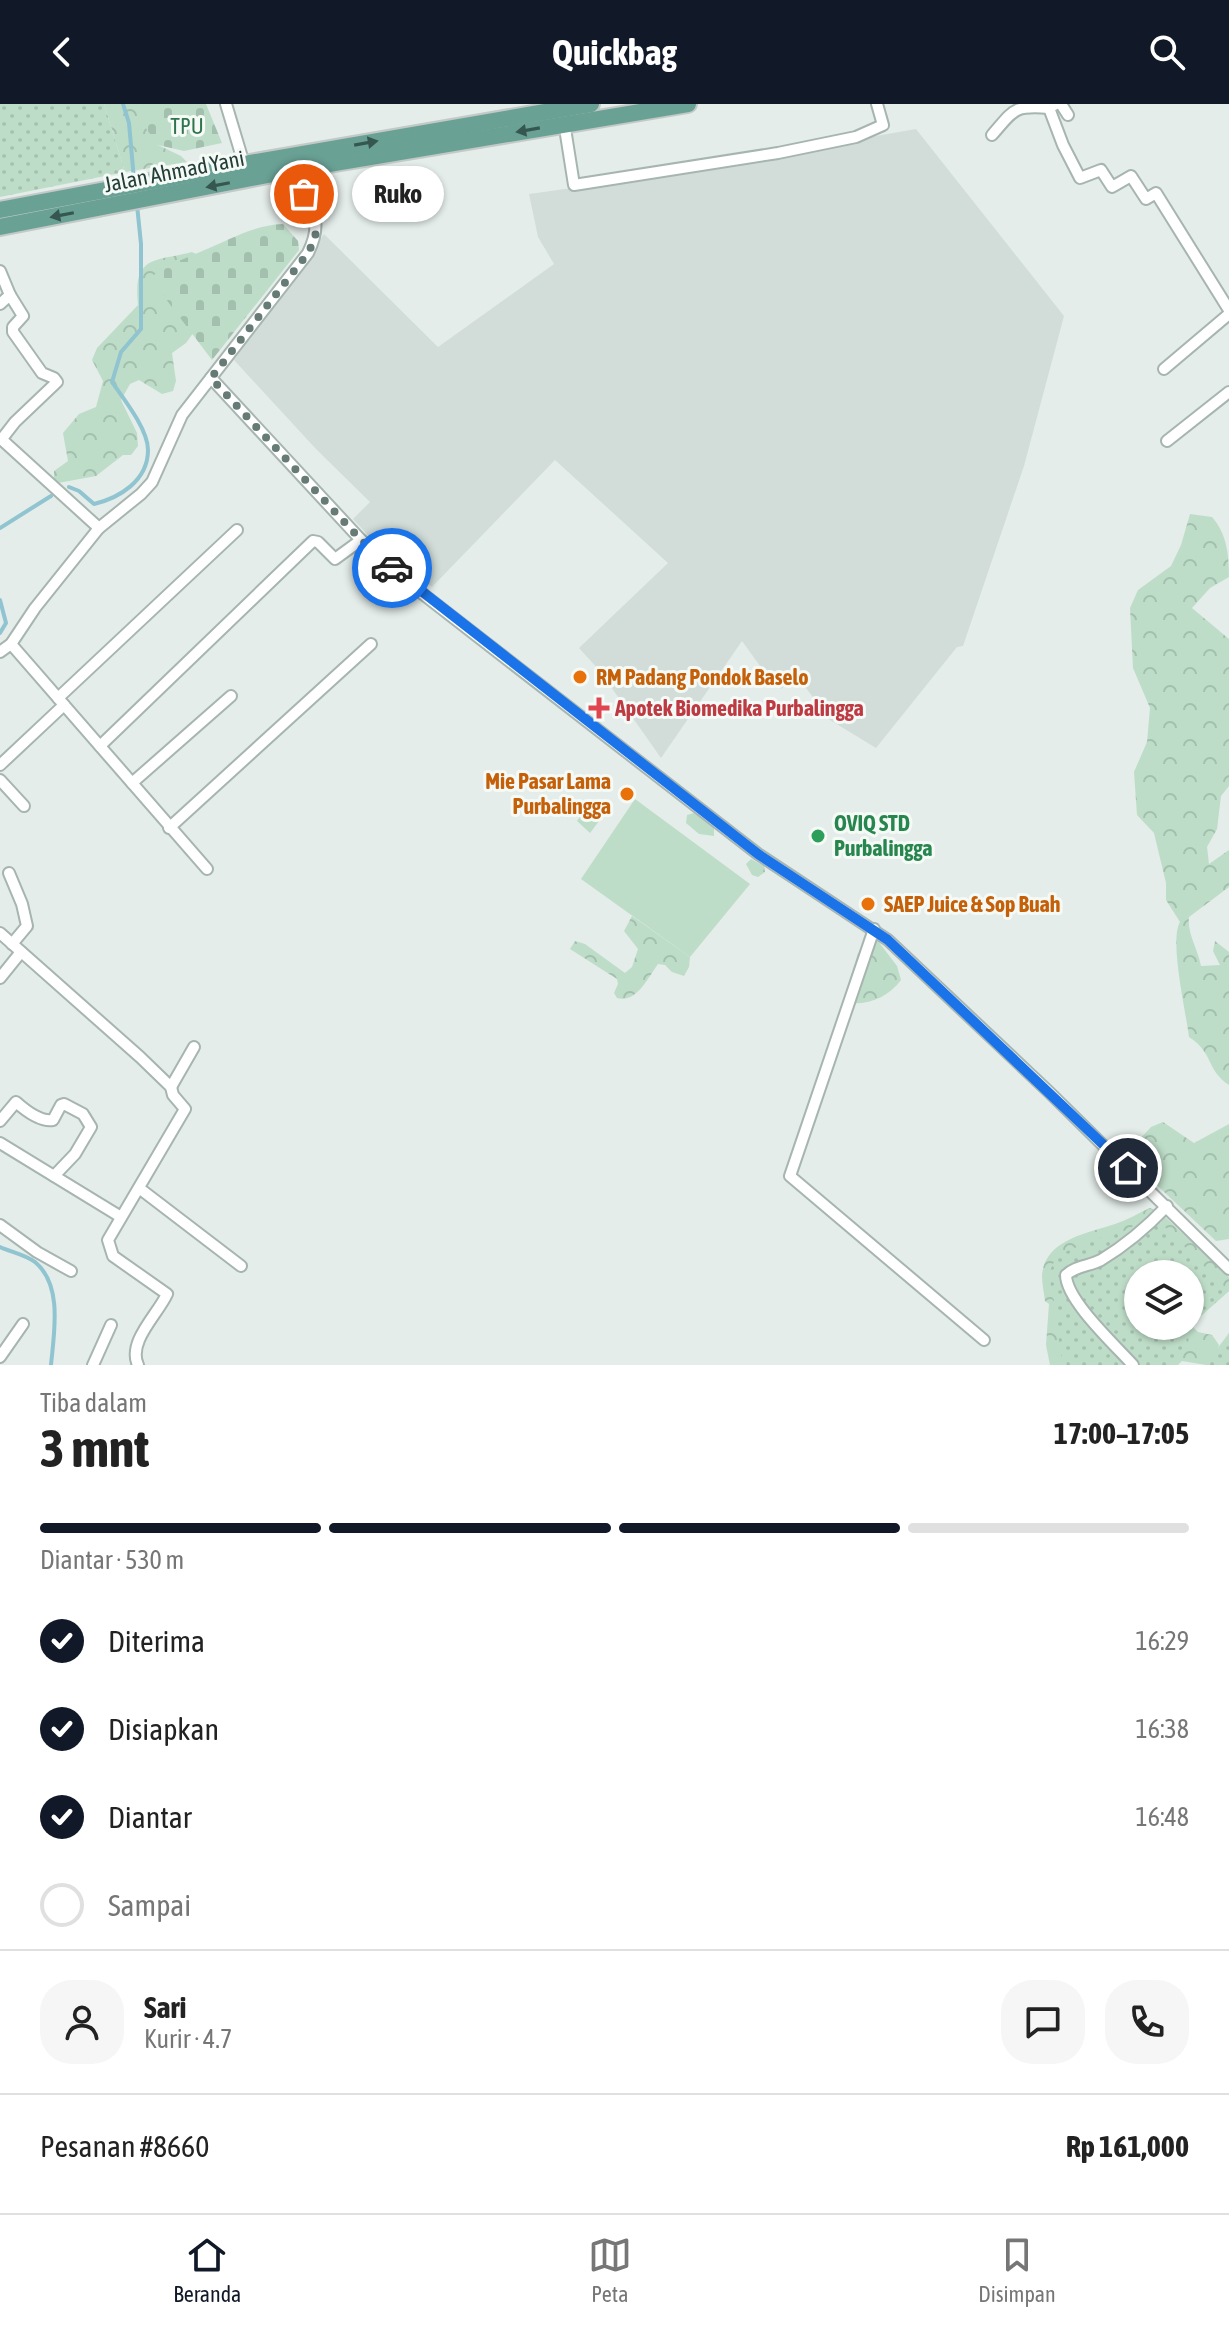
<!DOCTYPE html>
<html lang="id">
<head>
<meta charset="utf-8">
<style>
  :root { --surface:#fff; --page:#f6f6f6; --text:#222; --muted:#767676; --line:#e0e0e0; --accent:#111827 }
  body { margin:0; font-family:"Asap Condensed",sans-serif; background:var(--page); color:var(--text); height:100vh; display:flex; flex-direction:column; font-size:30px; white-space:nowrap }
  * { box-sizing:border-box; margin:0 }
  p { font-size:26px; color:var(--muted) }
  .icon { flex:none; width:44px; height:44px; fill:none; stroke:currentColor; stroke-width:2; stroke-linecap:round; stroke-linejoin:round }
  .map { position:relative; height:1261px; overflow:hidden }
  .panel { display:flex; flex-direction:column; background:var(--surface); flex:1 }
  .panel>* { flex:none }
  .tools { position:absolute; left:1124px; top:1156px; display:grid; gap:16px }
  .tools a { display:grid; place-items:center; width:80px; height:80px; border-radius:50%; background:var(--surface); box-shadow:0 2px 6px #0004; font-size:40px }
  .pin { position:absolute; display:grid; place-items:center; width:68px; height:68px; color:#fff; margin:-34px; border:4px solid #fff; border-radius:50%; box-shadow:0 2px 8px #0007 }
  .courier { position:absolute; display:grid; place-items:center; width:80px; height:80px; margin:-40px; border:6px solid #1a73e8; border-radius:50%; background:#fff; color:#222; box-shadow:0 2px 10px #0007 }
  .bubble { position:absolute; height:56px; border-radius:28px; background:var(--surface); box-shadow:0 2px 6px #0004; font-size:26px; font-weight:700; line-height:56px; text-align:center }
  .head em { font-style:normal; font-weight:700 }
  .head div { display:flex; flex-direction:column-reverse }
  .head { display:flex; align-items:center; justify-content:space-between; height:136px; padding:0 40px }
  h1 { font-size:52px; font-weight:700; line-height:60px }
  .bar { display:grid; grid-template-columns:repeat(4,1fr); gap:12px 8px; align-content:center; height:96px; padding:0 40px }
  .bar i { height:10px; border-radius:6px; background:var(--line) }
  .bar .current { background:var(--accent) }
  .bar p { grid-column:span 4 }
  .line { display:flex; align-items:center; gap:20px; padding:0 40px; border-top:2px solid var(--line) }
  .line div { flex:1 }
  .round { display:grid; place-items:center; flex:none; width:84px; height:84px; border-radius:32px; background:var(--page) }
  ol { padding:0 40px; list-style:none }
  li { display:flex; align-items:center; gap:24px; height:88px }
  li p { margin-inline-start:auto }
  li .icon { padding:8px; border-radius:50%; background:var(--accent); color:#fff; stroke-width:4 }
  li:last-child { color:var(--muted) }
  li i { width:44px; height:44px; border:4px solid var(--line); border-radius:50% }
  header { display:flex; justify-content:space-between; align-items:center; height:104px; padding:0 40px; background:var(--accent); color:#fff; font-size:36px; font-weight:700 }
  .menu { display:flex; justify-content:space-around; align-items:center; height:112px; border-top:2px solid var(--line); background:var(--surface); font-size:22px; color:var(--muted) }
  .menu a { display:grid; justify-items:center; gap:4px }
  .menu .current { color:var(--accent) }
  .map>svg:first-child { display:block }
  .built { fill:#d2ddd9 }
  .grass { fill:#beddc8 }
  .forest { fill:url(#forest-crowns) }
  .cemetery { fill:url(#cemetery-stones) }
  .park { fill:url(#park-dots); fill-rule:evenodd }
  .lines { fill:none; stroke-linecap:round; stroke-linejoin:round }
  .stream { stroke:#8fc4d0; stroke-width:4 }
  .minor-casing { stroke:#a7b5b0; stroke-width:14 }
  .primary-casing { stroke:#c2c9c7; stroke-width:20 }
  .minor { stroke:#fff; stroke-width:10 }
  .primary { stroke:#6aa195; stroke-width:16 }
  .oneway { fill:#36574f }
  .done { stroke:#677b76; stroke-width:8; stroke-dasharray:0 14.4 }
  .route { stroke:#1a73e8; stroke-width:10 }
  .food-dot { fill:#e8710a; stroke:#f5faf7; stroke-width:3 }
  .health-dot { fill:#e0444e; stroke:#f5faf7; stroke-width:3 }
  .leisure-dot { fill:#2e9e5b; stroke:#f5faf7; stroke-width:3 }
  .labels { text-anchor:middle; stroke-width:6; stroke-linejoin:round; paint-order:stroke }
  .park-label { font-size:22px; fill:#2f744c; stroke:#f5faf7 }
  .street-label { font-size:22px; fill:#243e38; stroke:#f5faf7 }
  .food-label { font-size:22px; font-weight:bold; fill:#c56008; stroke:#f5faf7; text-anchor:start }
  .health-label { font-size:22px; font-weight:bold; fill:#be3a42; stroke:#f5faf7; text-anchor:start }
  .leisure-label { font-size:22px; font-weight:bold; fill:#27864d; stroke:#f5faf7; text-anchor:start }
</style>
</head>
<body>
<header><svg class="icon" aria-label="back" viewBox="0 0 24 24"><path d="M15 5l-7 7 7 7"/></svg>Quickbag<svg class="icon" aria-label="search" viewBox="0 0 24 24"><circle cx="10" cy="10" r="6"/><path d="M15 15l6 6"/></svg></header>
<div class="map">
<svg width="1229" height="1261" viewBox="0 0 1229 1261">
  <defs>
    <pattern id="forest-crowns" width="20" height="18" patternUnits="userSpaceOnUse" patternTransform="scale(2)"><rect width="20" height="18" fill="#beddc8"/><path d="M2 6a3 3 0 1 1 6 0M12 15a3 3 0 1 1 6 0" fill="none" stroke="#a3bfad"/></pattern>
    <pattern id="cemetery-stones" width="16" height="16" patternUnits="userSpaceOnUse" patternTransform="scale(2)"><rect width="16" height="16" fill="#beddc8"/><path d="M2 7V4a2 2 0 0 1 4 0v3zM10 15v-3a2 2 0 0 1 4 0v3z" fill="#a3bfad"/></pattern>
    <pattern id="park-dots" width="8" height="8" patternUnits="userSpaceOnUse" patternTransform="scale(2)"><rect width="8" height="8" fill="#beddc8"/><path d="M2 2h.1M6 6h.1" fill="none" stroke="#a3bfad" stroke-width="1.8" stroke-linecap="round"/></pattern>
  </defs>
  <rect width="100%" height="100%" fill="#e4ede9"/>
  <path class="built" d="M 916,25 L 1064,212 L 1024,362 L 963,542 L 957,543 L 876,644 L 830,616 L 797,572 L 781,585 L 770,566 L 765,569 L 742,537 L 661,654 L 599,566 L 579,544 L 668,459 L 555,356 L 432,483 L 377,441 L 353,415 L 370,398 L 316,345 L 234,256 L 324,130 L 438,243 L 554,160 L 538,133 L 529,90 L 615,78 Z"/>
  <g class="grass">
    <path d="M 635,695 L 750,780 L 690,853 L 581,775 Z"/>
    <path d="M 598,703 L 605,709 L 590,729 L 577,717 L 583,708 L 590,711 Z"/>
  </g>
  <g class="forest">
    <path d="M 104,0 L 139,0 L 158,41 L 181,52 L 187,58 L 125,68 Z"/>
    <path d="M 192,148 L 206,155 L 199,221 L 186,239 L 172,249 L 176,277 L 173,287 L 162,290 L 139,276 L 130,280 L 121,296 L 137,329 L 138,342 L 131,351 L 123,351 L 96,372 L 58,379 L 54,375 L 54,367 L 68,357 L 63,329 L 79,310 L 96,303 L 103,277 L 92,256 L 97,244 L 138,201 C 133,151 153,158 192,148 Z"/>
    <path d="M 1190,410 L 1212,413 C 1227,430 1229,451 1229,473 L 1210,484 L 1192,504 L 1229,535 L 1229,682 L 1221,692 L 1217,725 L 1207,743 L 1209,760 L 1229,746 L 1229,783 L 1189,813 C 1187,830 1198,845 1201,862 L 1220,861 L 1213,847 L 1215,837 L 1229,848 L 1229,981 C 1206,966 1214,949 1189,933 C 1186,908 1169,837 1180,818 L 1166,796 L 1166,779 L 1154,729 L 1137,711 L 1134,668 L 1147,638 L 1150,604 L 1133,564 L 1130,504 L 1138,486 L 1171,462 L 1181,441 Z"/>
    <path d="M 694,709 L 714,724 L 714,732 L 699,730 L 686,719 L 687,711 Z"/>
    <path d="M 751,755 L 764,762 L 765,768 L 758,773 L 752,771 L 746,760 Z"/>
    <path d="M 632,812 L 690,853 L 689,863 L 684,872 L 672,868 L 665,861 L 658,860 C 647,875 637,899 617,894 L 614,889 L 618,880 L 617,875 L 570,845 L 575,837 L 585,840 L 625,869 L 632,863 L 638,845 L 624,827 Z"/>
    <path d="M 878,837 L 897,862 L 901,876 C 888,894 865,903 843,898 L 858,849 Z"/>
    <path d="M 1163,1018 L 1194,1039 L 1229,1020 L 1229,1135 L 1216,1137 L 1125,1051 L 1151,1023 Z"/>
    <path d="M 1150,1104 L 1154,1106 L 1152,1113 L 1095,1151 L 1138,1222 L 1190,1222 L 1190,1170 L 1160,1124 L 1162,1110 L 1229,1173 L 1229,1187 L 1191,1221 L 1198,1228 L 1212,1231 L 1219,1241 L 1214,1255 L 1206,1261 L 1182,1257 L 1178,1261 L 1050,1261 L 1046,1241 L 1049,1200 L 1045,1197 C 1044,1189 1042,1180 1042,1172 C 1044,1135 1089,1129 1115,1120 C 1128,1116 1138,1109 1150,1104 Z"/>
  </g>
  <g class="cemetery">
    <path d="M 139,0 L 206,0 L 222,39 L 184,47 L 158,41 L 145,23 Z"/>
    <path d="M 283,120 L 298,137 L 299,146 L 212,256 L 150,174 C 168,160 180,157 200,148 C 227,137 253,121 283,120 Z"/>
  </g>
  <g class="park">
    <path d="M 0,0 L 104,0 L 125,68 L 0,93 Z"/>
    <path d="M 1150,1108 L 1229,1187 L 1191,1219 L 1188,1239 L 1172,1261 L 1067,1261 L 1061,1251 L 1049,1169 L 1057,1151 L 1107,1131 L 1128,1126 ZM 1138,1170 L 1190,1170 L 1190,1222 L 1138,1222 Z"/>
    <path d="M 1229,1229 L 1229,1261 L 1205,1261 Z"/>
  </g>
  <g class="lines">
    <g class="stream">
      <path d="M 123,0 L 129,19 L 134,76"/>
      <path d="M 69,383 L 79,387 L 94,400 C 119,394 148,377 148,346 C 148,325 123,294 112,278 L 121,248 L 141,225 L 141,140 L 137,101"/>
      <path d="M 0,424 L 51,392"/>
      <path d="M 0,496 L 6,519 L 0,529"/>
      <path d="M 0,1143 C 11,1148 26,1151 35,1158 C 63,1181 54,1229 51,1261"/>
    </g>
    <defs>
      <g id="minor">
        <path d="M 226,0 L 244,60"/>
        <path d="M 1056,0 L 1049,4 L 1063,41 L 1080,74 L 1101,66 L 1112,83 L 1131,72 L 1146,95 L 1156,89 L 1229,206"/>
        <path d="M 1061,0 L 1068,11"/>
        <path d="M 564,18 L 574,81 L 778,49 L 856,33 L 883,21 L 877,0"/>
        <path d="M 992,31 C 1014,6 1013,1 1049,4"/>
        <path d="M 0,167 L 10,191"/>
        <path d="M 0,200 L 10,191 L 23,212 L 13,223 L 13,228 L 42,269 L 54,274 L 57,278 L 15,318 L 1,336"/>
        <path d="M 1164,265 L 1229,210"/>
        <path d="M 211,274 L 361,436 L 410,480 L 758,750 L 888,836 L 1049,988 L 1229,1165"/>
        <path d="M 0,334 L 99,424"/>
        <path d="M 1167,337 L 1229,288"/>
        <path d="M 11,540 L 207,765"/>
        <path d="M 0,548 L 11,540 L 35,504 L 99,424 L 141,390 L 152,378 L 182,311 L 308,149 C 328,109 303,98 292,62"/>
        <path d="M 58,594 L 237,426"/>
        <path d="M 100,642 L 313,437 L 318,438 L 335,455 L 361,436"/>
        <path d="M 0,661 L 64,601"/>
        <path d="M 0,676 L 24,702"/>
        <path d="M 132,679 L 231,592"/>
        <path d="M 169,724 L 371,540"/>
        <path d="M 9,769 L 22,800 L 27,822 L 12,840"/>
        <path d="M 874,825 L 790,1072 L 984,1236"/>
        <path d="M 0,829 L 140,953 L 171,983 L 173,991 L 185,1005 L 108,1136 L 113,1152 L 167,1190 C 158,1210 127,1238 138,1261"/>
        <path d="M 0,874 L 21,848"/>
        <path d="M 171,983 L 194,943"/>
        <path d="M 0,1017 L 16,998 C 26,1007 40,1018 53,1016 L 61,1001 L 64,1000 L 83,1010 L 91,1023 L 75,1050 L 54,1072"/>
        <path d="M 0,1039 L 121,1113"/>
        <path d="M 139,1084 L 241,1162"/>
        <path d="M 0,1121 L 37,1148 L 71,1167"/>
        <path d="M 0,1253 L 23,1220"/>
        <path d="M 93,1261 L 111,1221"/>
        <path d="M 1133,1261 C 1115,1241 1066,1196 1066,1171 C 1075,1162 1090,1162 1101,1156 C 1126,1141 1147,1123 1167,1102"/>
      </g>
      <g id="primary">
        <path d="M 0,106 L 244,60 L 591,0"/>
        <path d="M 0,123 L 293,66 L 688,0"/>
      </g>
    </defs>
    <use href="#minor" class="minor-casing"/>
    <use href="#primary" class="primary-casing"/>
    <use href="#minor" class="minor"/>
    <use href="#primary" class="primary"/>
  </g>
  <defs><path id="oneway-solid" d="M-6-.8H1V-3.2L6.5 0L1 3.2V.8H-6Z" transform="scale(2)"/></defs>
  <g class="oneway">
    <use href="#oneway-solid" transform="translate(528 26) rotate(170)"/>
    <use href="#oneway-solid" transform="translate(366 39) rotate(-10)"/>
    <use href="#oneway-solid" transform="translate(218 81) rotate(169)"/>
    <use href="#oneway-solid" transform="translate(62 111) rotate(169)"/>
  </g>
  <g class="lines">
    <path class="done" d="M 304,90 C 317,115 322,122 308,149 L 211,274 L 361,436 L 392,464"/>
    <path class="route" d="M 392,464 L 758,750 L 888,836 L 1128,1064"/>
  </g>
  <g class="food-dot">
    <circle cx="580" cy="573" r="8"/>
    <circle cx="627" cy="690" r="8"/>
    <circle cx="868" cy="800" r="8"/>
  </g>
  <path class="health-dot" d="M595 592h8v8h8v8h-8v8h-8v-8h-8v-8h8z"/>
  <circle class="leisure-dot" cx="818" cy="732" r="8"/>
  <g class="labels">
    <g class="park-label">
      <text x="187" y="30">TPU</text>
    </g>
    <g class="street-label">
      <text transform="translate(174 67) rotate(-11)" y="8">Jalan Ahmad Yani</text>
    </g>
    <g class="food-label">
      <text x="596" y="581">RM Padang Pondok Baselo</text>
      <text x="611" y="685" text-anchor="end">Mie Pasar Lama<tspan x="611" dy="25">Purbalingga</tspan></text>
      <text x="884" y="808">SAEP Juice &amp; Sop Buah</text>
    </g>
    <g class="health-label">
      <text x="615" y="612">Apotek Biomedika Purbalingga</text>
    </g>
    <g class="leisure-label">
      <text x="834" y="727">OVIQ STD<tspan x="834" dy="25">Purbalingga</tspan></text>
    </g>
  </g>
</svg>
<div class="tools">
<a><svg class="icon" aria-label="layers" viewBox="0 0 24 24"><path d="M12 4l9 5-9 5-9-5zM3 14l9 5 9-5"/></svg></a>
</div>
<div class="pin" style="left:304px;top:90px;background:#ea580c"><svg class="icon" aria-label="bag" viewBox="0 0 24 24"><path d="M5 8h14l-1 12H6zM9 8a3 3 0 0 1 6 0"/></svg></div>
<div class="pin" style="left:1128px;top:1064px;background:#1f2937"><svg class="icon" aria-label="home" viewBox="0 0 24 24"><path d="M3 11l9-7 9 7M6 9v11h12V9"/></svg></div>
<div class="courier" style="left:392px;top:464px"><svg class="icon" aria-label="car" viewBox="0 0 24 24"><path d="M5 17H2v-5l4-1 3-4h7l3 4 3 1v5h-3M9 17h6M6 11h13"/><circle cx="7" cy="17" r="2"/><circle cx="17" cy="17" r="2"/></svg></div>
<div class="bubble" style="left:352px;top:62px;width:92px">Ruko</div>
</div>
<section class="panel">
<div class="head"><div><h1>3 mnt</h1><p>Tiba dalam</p></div><em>17:00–17:05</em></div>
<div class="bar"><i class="current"></i><i class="current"></i><i class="current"></i><i></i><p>Diantar · 530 m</p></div>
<ol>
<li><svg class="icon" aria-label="check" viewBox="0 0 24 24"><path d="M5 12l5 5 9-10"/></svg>Diterima<p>16:29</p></li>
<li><svg class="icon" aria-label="check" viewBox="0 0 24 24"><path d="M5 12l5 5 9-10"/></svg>Disiapkan<p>16:38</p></li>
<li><svg class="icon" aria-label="check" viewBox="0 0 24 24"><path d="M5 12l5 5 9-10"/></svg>Diantar<p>16:48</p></li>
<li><i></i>Sampai</li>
</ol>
<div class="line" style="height:144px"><a class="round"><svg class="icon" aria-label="person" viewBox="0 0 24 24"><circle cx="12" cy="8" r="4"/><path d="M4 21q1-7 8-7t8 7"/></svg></a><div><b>Sari</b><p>Kurir · 4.7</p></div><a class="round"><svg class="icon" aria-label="chat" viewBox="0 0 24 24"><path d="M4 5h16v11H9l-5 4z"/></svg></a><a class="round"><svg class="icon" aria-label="phone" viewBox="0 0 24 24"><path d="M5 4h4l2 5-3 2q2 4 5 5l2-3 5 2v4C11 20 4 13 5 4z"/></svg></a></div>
<div class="line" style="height:104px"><div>Pesanan #8660</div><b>Rp 161,000</b></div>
</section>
<nav class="menu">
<a class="current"><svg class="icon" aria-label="home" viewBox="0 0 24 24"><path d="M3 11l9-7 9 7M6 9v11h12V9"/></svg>Beranda</a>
<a><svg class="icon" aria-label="map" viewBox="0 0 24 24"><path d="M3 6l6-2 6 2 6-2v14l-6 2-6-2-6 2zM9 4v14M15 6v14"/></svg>Peta</a>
<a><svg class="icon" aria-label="saved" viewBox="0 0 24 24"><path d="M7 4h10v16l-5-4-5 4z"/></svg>Disimpan</a>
</nav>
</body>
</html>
